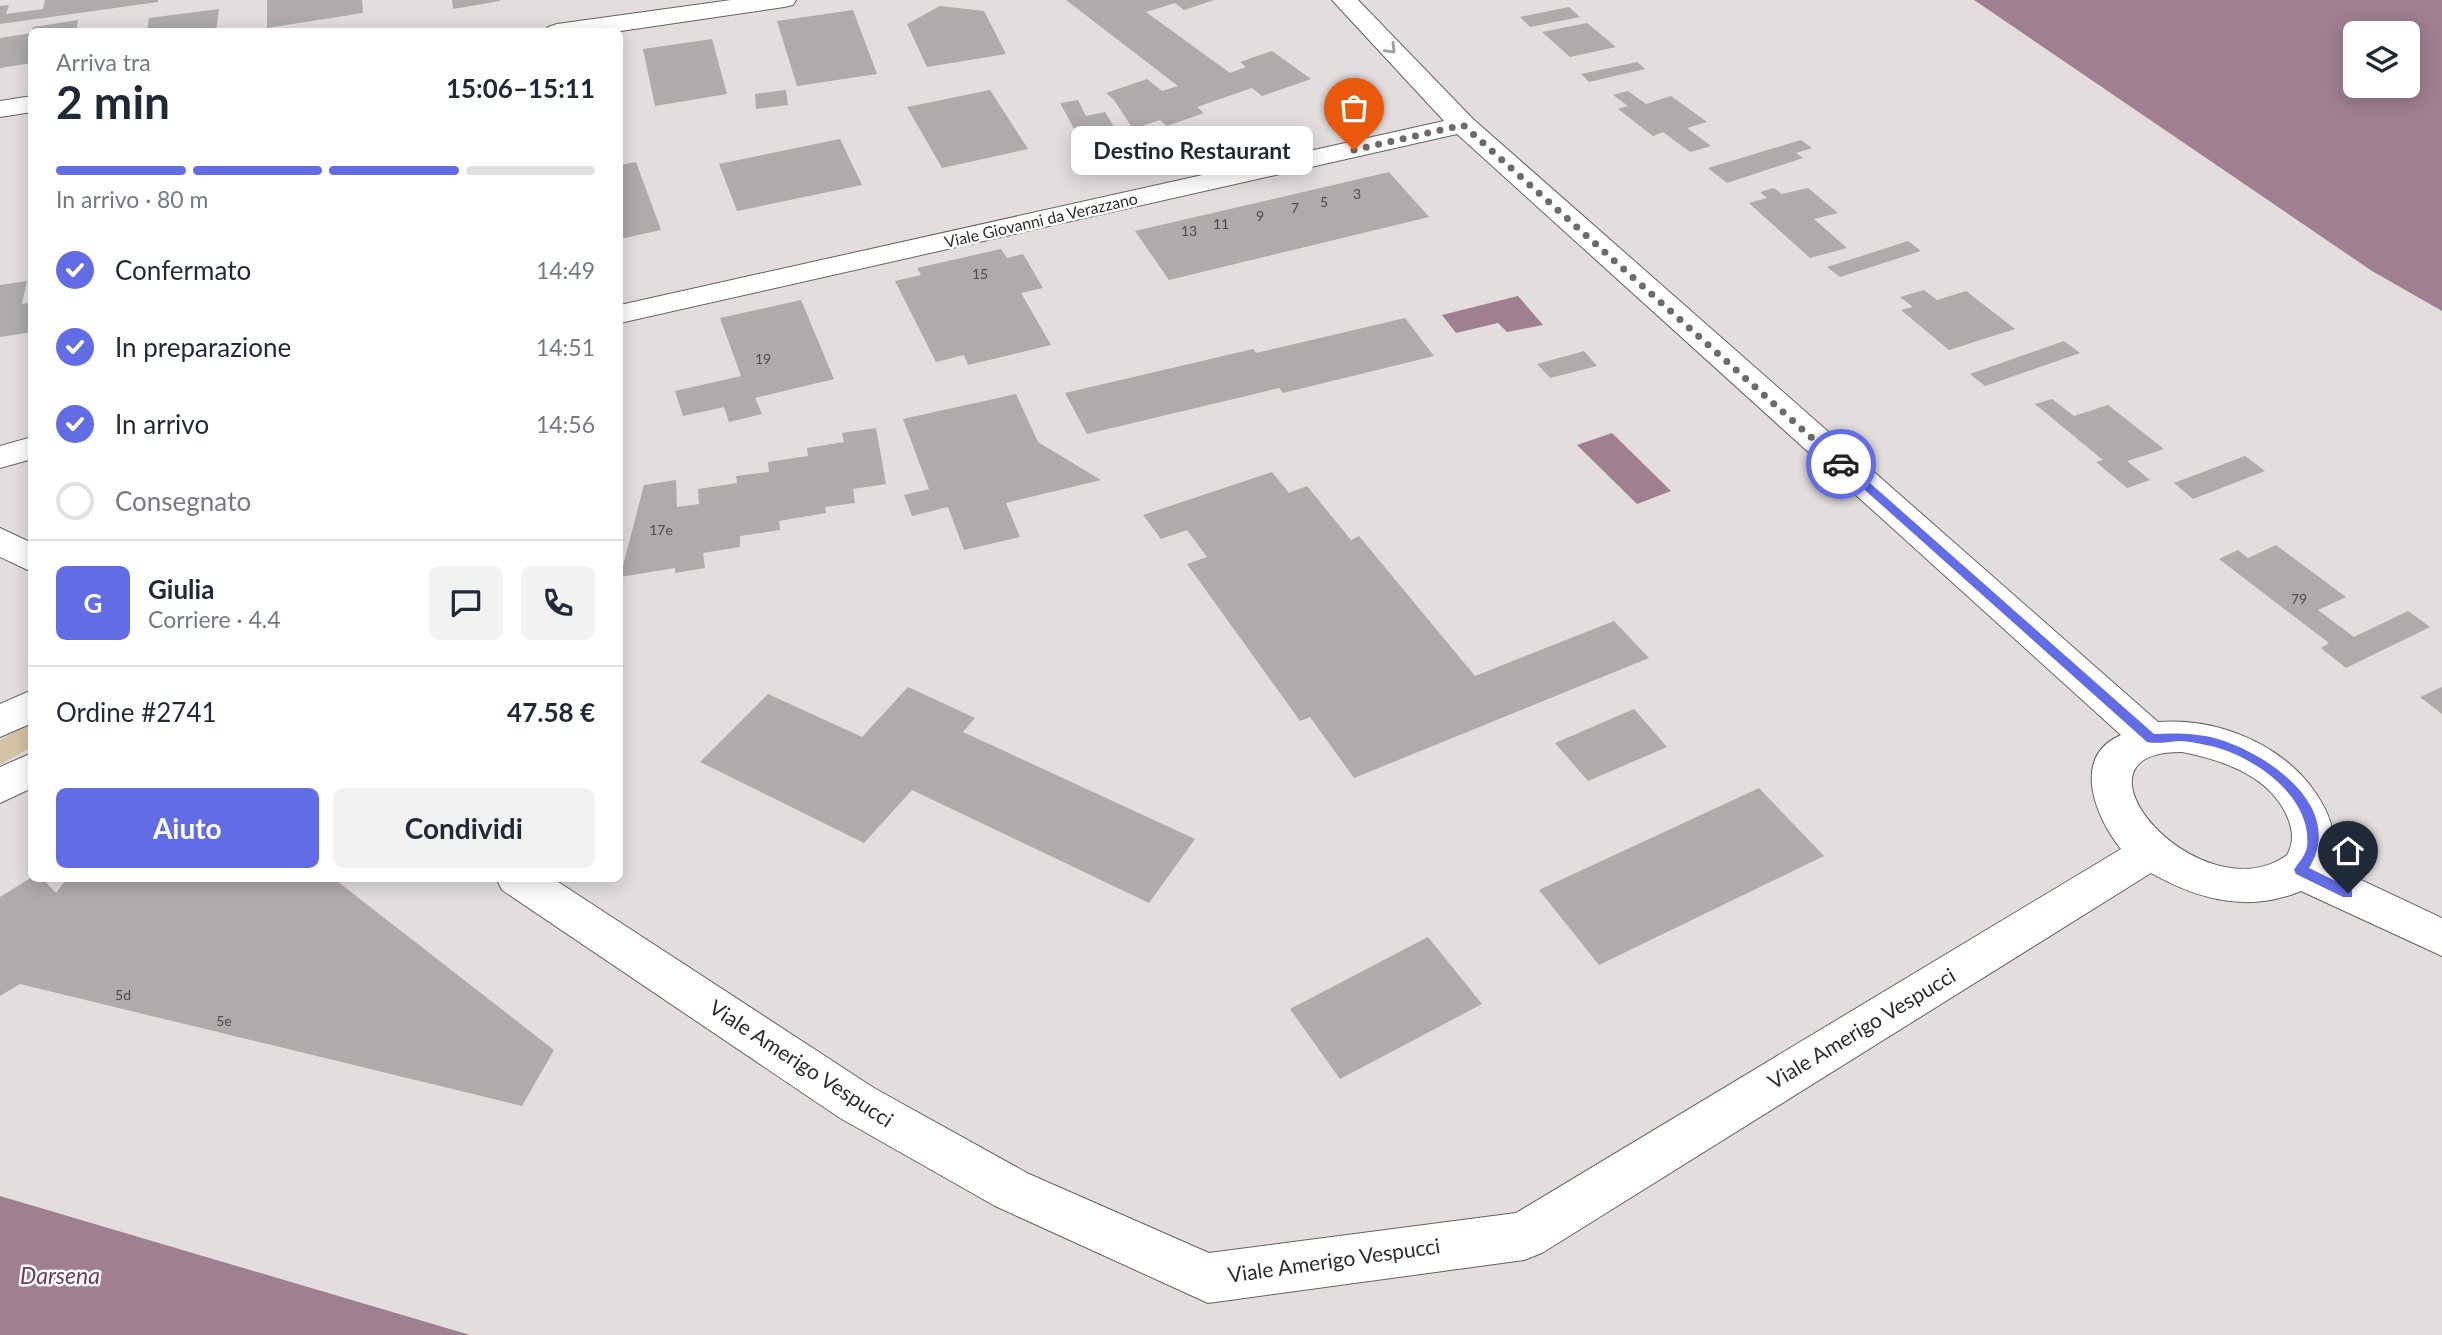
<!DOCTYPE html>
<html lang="it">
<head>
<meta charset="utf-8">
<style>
  :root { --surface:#fff; --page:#f2f2f3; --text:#1f2937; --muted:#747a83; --line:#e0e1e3; --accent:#626ce5 }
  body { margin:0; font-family:Lato,sans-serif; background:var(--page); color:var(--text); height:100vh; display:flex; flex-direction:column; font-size:26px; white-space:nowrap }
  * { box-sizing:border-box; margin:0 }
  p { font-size:23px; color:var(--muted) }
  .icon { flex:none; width:38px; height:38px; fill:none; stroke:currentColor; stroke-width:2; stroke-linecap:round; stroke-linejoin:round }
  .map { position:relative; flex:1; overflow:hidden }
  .sheet { position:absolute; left:28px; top:28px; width:595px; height:854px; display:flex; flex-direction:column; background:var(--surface); border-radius:10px; box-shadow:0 4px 18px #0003 }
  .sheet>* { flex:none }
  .fabs { position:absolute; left:2343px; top:21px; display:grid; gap:14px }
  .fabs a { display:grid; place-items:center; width:77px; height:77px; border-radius:10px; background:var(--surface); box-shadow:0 4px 18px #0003; font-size:35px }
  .pin { position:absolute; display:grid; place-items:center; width:60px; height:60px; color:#fff; margin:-72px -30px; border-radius:50% 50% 50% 0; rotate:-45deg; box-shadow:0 0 7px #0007 }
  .pin .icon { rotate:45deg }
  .courier { position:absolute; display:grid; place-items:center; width:70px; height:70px; margin:-35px; border:5px solid #626ce5; border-radius:50%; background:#fff; color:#222; box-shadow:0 2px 9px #0007 }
  .bubble { position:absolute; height:49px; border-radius:10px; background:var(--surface); box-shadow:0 4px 18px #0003; font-size:23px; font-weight:700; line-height:49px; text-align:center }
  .headline em { font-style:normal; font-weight:700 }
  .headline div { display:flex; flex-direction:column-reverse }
  .headline { display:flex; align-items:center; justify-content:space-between; height:119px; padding:0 28px }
  h1 { font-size:46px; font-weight:700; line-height:52px }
  .bar { display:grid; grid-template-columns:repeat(4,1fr); gap:10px 7px; align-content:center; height:84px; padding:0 28px }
  .bar i { height:9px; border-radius:5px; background:var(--line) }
  .bar .on { background:var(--accent) }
  .bar p { grid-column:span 4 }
  .line { display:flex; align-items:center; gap:18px; padding:0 28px; border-top:2px solid var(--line) }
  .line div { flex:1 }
  .round { display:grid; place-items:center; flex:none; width:74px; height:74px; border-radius:10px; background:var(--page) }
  ol { padding:0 28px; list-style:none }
  li { display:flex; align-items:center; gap:21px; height:77px }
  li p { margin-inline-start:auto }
  li .icon { padding:7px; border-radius:50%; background:var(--accent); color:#fff; stroke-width:4 }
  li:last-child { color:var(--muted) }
  li i { width:38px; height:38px; border:4px solid var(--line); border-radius:50% }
  .cta { display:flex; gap:14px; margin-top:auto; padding:14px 28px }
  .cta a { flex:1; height:80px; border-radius:10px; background:var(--accent); color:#fff; font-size:28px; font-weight:700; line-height:80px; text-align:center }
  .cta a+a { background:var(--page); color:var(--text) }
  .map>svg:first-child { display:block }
  .green { fill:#d4c3a5 }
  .water { fill:#a07f90; fill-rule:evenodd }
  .building { fill:#afaaab }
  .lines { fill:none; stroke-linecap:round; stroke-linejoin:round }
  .minor-casing { stroke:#666261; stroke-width:2 }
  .minor { fill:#fff; fill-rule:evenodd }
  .oneway { stroke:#a1a0a0 }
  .route { fill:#626ce5 }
  .done { stroke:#6d6a6a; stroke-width:7; stroke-dasharray:0 12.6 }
  .labels { text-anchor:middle; stroke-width:5; stroke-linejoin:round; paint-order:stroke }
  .number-label { font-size:14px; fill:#4e4c4c }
  .far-street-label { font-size:16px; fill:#2e2c2c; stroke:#fff }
  .near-street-label { font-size:21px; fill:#2e2c2c; stroke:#fff }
  .near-water-label { font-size:23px; font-style:italic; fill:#6d3d57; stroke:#fff }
</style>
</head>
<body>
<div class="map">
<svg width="2442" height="1335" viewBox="0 0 2442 1335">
  <rect width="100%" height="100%" fill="#e3dedd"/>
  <path class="green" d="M 31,721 L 31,747 L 0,765 L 0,740 Z"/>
  <g class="water">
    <path d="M 1974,0 L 2442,0 L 2442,311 L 2372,271 ZM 2408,33 L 2408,86 L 2356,86 L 2356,33 Z"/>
    <path d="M 1518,296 L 1543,325 L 1507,332 L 1498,323 L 1456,333 L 1442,315 Z"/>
    <path d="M 1612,433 L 1671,491 L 1637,504 L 1577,445 Z"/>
    <path d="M 0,1196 L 470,1335 L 0,1335 Z"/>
  </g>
  <g class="building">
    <path d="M 45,0 L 158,0 L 158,2 L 0,24 L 0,6 L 9,5 L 6,14 L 43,9 Z"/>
    <path d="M 267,0 L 362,0 L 363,13 L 267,28 Z"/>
    <path d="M 452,0 L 500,0 L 500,1 L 453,9 Z"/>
    <path d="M 1066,0 L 1214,0 L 1184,10 L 1175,3 L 1146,12 L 1230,73 L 1246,67 L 1240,62 L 1272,51 L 1311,79 L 1262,96 L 1252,88 L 1197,107 L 1204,113 L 1167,126 L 1160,120 L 1133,129 L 1114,100 L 1106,93 L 1147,79 L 1162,91 L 1178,86 Z"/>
    <path d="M 940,6 L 984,11 L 1006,54 L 927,67 L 907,24 Z"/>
    <path d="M 1569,7 L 1580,17 L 1530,27 L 1520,17 Z"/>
    <path d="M 219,9 L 216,32 L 147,32 L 149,18 Z"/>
    <path d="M 853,10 L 877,74 L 797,86 L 777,21 Z"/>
    <path d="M 78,20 L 76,32 L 32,32 L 33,27 Z"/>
    <path d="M 1587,23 L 1616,47 L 1570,57 L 1542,32 Z"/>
    <path d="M 32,33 L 32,63 L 0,68 L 0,38 Z"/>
    <path d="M 712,39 L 727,94 L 655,106 L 643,49 Z"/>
    <path d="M 1637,62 L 1645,69 L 1589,82 L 1581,74 Z"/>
    <path d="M 786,90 L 788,105 L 756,109 L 755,94 Z"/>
    <path d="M 990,90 L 1028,149 L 942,168 L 907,107 Z"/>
    <path d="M 1628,91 L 1646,104 L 1671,96 L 1707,122 L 1687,128 L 1711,146 L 1690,152 L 1663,132 L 1653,136 L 1618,109 L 1628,106 L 1613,95 Z"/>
    <path d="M 1078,100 L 1086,116 L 1105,112 L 1117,132 L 1079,138 L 1060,103 Z"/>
    <path d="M 840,139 L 862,185 L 737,211 L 719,164 Z"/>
    <path d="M 1801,140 L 1812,148 L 1796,153 L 1803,158 L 1727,183 L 1708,168 Z"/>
    <path d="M 636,162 L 661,230 L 620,239 L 620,165 Z"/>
    <path d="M 1389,172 L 1429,217 L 1169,280 L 1135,231 Z"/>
    <path d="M 1774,188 L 1782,194 L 1808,188 L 1838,213 L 1814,219 L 1847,248 L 1810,258 L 1749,203 L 1767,198 L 1760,192 Z"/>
    <path d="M 1908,241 L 1921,251 L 1840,277 L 1827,267 Z"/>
    <path d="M 1001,249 L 1007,258 L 1023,254 L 1043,288 L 1021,293 L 1051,345 L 968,365 L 964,355 L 936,362 L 895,281 L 921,275 L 917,268 Z"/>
    <path d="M 27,281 L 22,304 L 32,302 L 32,332 L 0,337 L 0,285 Z"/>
    <path d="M 1924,290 L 1937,300 L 1966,291 L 2015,329 L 1949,350 L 1901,310 L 1913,307 L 1900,297 Z"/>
    <path d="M 801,300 L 834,379 L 755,398 L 762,414 L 729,422 L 724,407 L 683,416 L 675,391 L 741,376 L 720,318 Z"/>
    <path d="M 1405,318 L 1434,356 L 1283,393 L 1279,388 L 1087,434 L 1065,393 L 1253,349 L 1256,353 Z"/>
    <path d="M 2064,341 L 2080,353 L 1985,386 L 1970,374 Z"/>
    <path d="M 1584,351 L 1597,366 L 1550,378 L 1537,364 Z"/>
    <path d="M 1016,394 L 1038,442 L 1101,480 L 1006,503 L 1020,537 L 964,550 L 948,507 L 912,516 L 904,495 L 929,489 L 903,419 Z"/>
    <path d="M 2052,399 L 2074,416 L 2108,405 L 2164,449 L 2127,461 L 2150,480 L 2127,488 L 2096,462 L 2103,460 L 2035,404 Z"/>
    <path d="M 876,428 L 886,484 L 853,489 L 855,503 L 825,507 L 826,513 L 779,521 L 780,530 L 740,536 L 740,547 L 703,553 L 705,568 L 675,573 L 675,568 L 620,577 L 644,485 L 676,480 L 677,507 L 699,504 L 698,489 L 737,483 L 736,476 L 769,472 L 768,462 L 808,456 L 807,448 L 844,442 L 842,433 Z"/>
    <path d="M 2245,456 L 2265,471 L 2193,499 L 2174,483 Z"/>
    <path d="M 1272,472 L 1289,493 L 1307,486 L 1351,540 L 1359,536 L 1475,676 L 1614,621 L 1649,658 L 1354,778 L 1310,717 L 1300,721 L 1187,564 L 1207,557 L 1187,530 L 1161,539 L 1143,515 Z"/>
    <path d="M 2276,545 L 2346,597 L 2318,610 L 2354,637 L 2408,611 L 2430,627 L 2346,668 L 2321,648 L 2329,643 L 2219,559 L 2238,550 L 2248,558 Z"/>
    <path d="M 908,687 L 975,718 L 963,732 L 1195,839 L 1149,903 L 912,790 L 864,843 L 700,762 L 768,694 L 862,737 Z"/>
    <path d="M 2442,687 L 2442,714 L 2420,697 Z"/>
    <path d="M 1634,709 L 1667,747 L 1588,781 L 1555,743 Z"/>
    <path d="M 1759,788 L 1824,856 L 1599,965 L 1539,890 Z"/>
    <path d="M 32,877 L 42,878 L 56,893 L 67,878 L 333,878 L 554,1050 L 522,1106 L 20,984 L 0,996 L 0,897 Z"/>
    <path d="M 1428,937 L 1482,1004 L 1340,1079 L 1290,1009 Z"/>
  </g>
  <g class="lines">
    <defs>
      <g id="minor">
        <path d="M 731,0 L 796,0 L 793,5 L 784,7 L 614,32 L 545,32 L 548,27 L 557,24 Z"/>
        <path d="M 1332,0 L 1358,0 L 1473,119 L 2158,722 C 2223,717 2294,749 2324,807 C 2334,826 2337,844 2327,864 L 2442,918 L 2442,956 L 2301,891 C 2249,913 2199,900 2151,873 L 1542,1253 L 1524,1260 L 1208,1303 L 995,1206 L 840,1118 L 502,890 L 496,878 L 552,878 L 874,1088 L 1029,1174 L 1209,1253 L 1516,1213 L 2121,849 C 2096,818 2070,757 2121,735 L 1457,134 L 620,323 L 620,305 L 1444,121 ZM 2182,752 C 2224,760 2276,778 2290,824 C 2293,834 2293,845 2287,855 C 2201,917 2054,751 2182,752 Z"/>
        <path d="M 32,96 L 32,112 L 0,117 L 0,101 Z"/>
        <path d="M 32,437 L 32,459 L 0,468 L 0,446 Z"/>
        <path d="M 0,528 L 32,543 L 32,572 L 0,557 Z"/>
        <path d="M 32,690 L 32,723 L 0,737 L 0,704 Z"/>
        <path d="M 32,753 L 32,788 L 0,803 L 0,767 Z"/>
      </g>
    </defs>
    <use href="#minor" class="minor-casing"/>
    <use href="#minor" class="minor"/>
  </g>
  <defs><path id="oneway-chevron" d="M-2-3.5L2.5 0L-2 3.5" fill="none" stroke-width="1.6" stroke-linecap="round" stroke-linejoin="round" transform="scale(1.75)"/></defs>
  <use class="oneway" href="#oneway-chevron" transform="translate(1391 49) rotate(46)"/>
  <path class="route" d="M 1838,461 L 1845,461 L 2154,734 C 2176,733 2197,733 2218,739 C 2270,755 2346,808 2309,868 L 2352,889 L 2352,897 L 2343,897 L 2296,874 L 2294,870 C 2298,863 2306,855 2307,847 C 2313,797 2254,756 2211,746 C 2201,744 2189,741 2179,741 C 2168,742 2157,744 2147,742 L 1838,466 Z"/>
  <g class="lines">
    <path class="done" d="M 1354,150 L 1463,125 L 1841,464"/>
  </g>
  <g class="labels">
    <g class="number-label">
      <text x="1357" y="199">3</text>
      <text x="1324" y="207">5</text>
      <text x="1295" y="213">7</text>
      <text x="1260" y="221">9</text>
      <text x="1221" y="229">11</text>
      <text x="1189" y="236">13</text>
      <text x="980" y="279">15</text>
      <text x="763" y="364">19</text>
      <text x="661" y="535">17e</text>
      <text x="2299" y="604">79</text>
      <text x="123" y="1000">5d</text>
      <text x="224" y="1026">5e</text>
    </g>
    <g class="far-street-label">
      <text transform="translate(1041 220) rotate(-13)" y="6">Viale Giovanni da Verazzano</text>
    </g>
    <g class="near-street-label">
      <text transform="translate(1862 1029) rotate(-31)" y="7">Viale Amerigo Vespucci</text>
      <text transform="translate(801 1064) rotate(33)" y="7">Viale Amerigo Vespucci</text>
      <text transform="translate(1334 1261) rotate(-8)" y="7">Viale Amerigo Vespucci</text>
    </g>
    <g class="near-water-label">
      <text x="60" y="1284">Darsena</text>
    </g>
  </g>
</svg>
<div class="fabs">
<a><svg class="icon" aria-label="layers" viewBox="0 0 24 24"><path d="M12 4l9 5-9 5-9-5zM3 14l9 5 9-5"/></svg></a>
</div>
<div class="pin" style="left:1354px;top:150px;background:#ea580c"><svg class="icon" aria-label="bag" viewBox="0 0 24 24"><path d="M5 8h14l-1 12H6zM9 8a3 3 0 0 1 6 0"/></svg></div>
<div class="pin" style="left:2348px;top:893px;background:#1f2937"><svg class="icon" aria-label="home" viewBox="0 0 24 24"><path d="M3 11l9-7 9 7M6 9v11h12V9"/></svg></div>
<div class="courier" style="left:1841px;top:464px"><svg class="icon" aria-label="car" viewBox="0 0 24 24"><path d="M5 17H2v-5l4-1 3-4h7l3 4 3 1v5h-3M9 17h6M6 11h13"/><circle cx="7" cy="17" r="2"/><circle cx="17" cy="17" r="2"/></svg></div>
<div class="bubble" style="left:1071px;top:126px;width:242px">Destino Restaurant</div>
<section class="sheet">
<div class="headline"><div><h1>2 min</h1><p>Arriva tra</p></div><em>15:06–15:11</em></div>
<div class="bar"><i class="on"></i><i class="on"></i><i class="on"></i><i></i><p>In arrivo · 80 m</p></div>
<ol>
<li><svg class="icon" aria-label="check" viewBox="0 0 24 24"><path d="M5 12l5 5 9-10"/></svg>Confermato<p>14:49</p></li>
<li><svg class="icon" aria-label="check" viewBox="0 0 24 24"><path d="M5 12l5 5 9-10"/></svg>In preparazione<p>14:51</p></li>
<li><svg class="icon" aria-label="check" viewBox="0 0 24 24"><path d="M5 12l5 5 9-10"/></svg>In arrivo<p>14:56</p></li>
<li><i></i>Consegnato</li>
</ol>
<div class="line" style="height:126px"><b class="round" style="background:var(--accent);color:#fff">G</b><div><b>Giulia</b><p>Corriere · 4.4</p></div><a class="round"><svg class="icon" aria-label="chat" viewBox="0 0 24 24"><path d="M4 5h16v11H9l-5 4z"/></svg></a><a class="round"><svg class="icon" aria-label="phone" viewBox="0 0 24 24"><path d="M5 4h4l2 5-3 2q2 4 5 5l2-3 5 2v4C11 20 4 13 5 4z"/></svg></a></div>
<div class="line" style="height:91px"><div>Ordine #2741</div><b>47.58 €</b></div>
<div class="cta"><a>Aiuto</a><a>Condividi</a></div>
</section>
</div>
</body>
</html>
